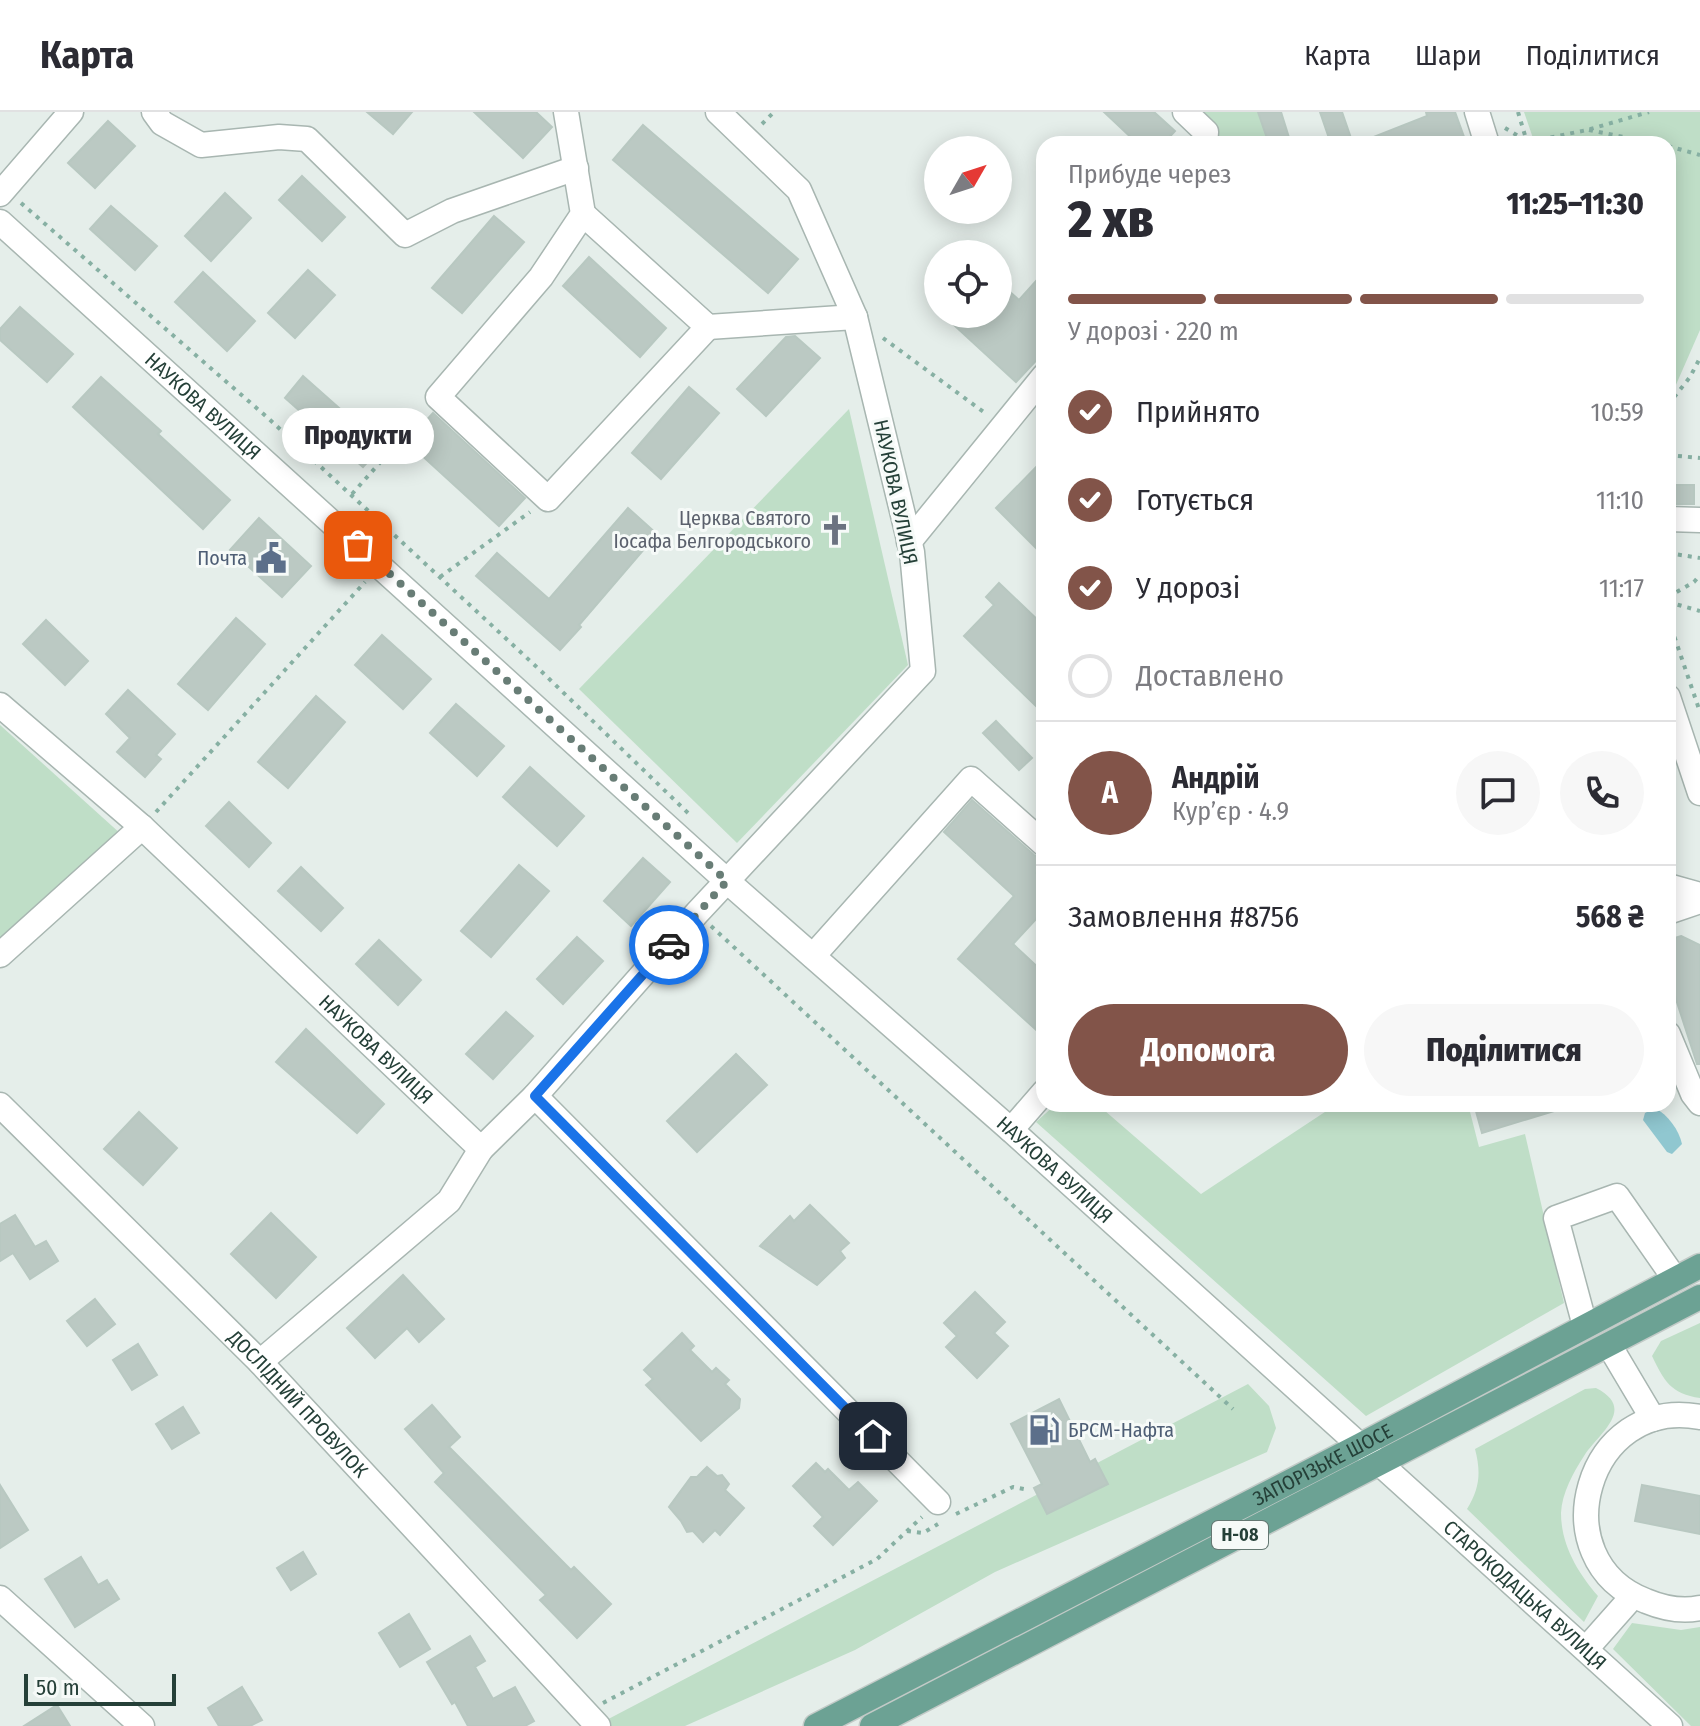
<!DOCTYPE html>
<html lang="uk">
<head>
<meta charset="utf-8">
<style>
  :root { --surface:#fff; --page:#f7f7f7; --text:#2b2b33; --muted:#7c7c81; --line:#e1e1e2; --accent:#825449 }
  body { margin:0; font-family:"Fira Sans Condensed",sans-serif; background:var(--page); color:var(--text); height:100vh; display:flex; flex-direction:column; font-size:30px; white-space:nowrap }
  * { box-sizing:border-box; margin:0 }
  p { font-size:26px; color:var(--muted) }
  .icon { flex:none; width:44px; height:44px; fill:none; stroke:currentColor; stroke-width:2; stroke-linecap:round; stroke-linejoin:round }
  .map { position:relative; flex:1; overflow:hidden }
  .side { position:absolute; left:1036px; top:24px; width:640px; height:976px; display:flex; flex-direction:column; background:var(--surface); border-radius:24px; box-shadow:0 4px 20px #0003 }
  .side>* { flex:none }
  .needle { width:52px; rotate:51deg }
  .controls { position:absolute; left:924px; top:24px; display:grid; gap:16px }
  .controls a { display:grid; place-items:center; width:88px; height:88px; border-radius:50%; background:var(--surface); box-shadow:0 4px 20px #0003; font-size:40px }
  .scale { position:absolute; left:24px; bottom:20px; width:152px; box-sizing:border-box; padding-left:8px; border:4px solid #254038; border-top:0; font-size:22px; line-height:28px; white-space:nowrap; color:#254038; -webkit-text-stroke:6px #f6faf8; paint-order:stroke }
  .pin { position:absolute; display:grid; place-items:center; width:68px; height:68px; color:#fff; margin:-34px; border-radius:16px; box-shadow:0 4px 12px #0006 }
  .courier { position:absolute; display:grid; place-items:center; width:80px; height:80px; margin:-40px; border:6px solid #1a73e8; border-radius:50%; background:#fff; color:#222; box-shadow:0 2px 10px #0007 }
  .bubble { position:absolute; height:56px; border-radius:28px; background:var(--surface); box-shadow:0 4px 20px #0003; font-size:26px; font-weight:800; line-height:56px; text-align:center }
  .head em { font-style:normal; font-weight:800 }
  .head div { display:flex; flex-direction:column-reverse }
  .head { display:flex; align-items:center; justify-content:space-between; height:136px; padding:0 32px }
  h1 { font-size:52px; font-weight:800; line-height:60px }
  .bar { display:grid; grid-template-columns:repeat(4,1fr); gap:12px 8px; align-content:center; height:96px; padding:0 32px }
  .bar i { height:10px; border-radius:6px; background:var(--line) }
  .bar .current { background:var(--accent) }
  .bar p { grid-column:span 4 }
  .line { display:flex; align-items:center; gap:20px; padding:0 32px; border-top:2px solid var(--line) }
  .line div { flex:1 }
  .round { display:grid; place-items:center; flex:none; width:84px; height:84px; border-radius:42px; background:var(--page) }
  ol { padding:0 32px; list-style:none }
  li { display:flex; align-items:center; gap:24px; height:88px }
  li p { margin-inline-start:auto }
  li .icon { padding:8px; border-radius:50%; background:var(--accent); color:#fff; stroke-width:4 }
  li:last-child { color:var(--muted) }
  li i { width:44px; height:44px; border:4px solid var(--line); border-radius:50% }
  .primary-button { display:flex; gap:16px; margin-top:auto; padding:16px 32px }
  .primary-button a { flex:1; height:92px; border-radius:48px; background:var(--accent); color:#fff; font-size:32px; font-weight:800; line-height:92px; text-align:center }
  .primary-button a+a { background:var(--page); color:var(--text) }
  header { display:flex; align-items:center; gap:48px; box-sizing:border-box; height:112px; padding:0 40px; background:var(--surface); border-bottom:2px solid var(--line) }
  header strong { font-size:38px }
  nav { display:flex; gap:44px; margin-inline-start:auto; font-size:28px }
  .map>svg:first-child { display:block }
  .green { fill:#bfdec7 }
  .water { fill:#90c7d0 }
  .building { fill:#bbc9c3; stroke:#b8c8c1; stroke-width:2 }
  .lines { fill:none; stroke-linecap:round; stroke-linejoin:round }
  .minor-casing { stroke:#a8b6b1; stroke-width:27 }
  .major-casing { stroke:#c2cac7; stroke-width:27 }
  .path { stroke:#87b0a3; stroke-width:4; stroke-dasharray:4 6; stroke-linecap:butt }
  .minor { stroke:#fff; stroke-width:24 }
  .major { stroke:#6ca294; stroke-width:24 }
  .done { stroke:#687d76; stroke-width:8; stroke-dasharray:0 14.4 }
  .route { stroke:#1a73e8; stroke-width:10 }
  .labels { text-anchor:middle; stroke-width:6; stroke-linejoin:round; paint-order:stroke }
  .shield { fill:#f6faf8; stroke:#647872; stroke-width:2 }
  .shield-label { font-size:18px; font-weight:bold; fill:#254038 }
  .street-label { font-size:20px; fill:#254038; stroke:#f6faf8 }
  .worship-label { font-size:20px; fill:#5b616d; stroke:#f6faf8; text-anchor:end }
  .service-label { font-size:20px; fill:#4e5e75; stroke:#f6faf8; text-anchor:end }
</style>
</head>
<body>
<header>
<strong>Карта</strong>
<nav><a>Карта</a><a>Шари</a><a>Поділитися</a></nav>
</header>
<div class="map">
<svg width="1700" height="1614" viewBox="0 0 1700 1614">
  <rect width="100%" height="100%" fill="#e5eeea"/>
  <g class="green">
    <path d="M 1201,0 L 1258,0 L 1269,32 L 1205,32 Z"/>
    <path d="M 1524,0 L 1700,0 L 1700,218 L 1668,291 L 1668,32 L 1535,32 Z"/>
    <path d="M 849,297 L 908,553 L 737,731 L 579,577 Z"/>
    <path d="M 0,613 L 122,723 L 0,834 Z"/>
    <path d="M 1056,992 L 1097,992 L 1201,1082 L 1337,992 L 1468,992 L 1479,1035 L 1525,1022 L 1564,1191 L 1366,1304 L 1036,1010 Z"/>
    <path d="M 1700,1211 L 1700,1286 C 1671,1282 1664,1269 1652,1244 L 1661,1229 Z"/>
    <path d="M 1248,1272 L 1269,1294 L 1276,1316 L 1267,1340 L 995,1460 L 855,1538 L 685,1614 L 595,1614 Z"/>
    <path d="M 1596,1276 C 1637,1297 1599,1321 1584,1344 C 1573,1361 1562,1381 1561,1401 C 1561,1433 1578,1461 1598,1484 L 1584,1510 L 1467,1397 C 1480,1376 1481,1360 1475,1337 L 1585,1277 Z"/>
    <path d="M 1632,1511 L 1681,1518 L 1700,1515 L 1700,1614 L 1691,1614 L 1613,1537 Z"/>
  </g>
  <path class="water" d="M 1655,996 C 1668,1003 1679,1018 1682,1032 L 1672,1042 L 1667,1040 L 1643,1008 L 1645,1001 Z"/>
  <g class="building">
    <path d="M 367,0 L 412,0 L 393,22 Z"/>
    <path d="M 474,0 L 536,0 L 552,15 L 523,46 Z"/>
    <path d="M 1104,0 L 1154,0 L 1175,19 L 1163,32 L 1138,32 Z"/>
    <path d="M 1258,0 L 1281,0 L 1291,32 L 1269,32 Z"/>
    <path d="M 1320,0 L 1342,0 L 1353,32 L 1331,32 Z"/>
    <path d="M 1426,0 L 1455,0 L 1464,25 L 1444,32 L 1356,32 L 1427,4 Z"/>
    <path d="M 108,9 L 135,34 L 95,76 L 68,51 Z"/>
    <path d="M 643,13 L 798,147 L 768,181 L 613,48 Z"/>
    <path d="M 302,64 L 345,105 L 322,129 L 279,88 Z"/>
    <path d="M 225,81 L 251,106 L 211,149 L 185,124 Z"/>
    <path d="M 111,94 L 157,134 L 135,158 L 90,117 Z"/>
    <path d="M 494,104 L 524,130 L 462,201 L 432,176 Z"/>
    <path d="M 589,145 L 666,216 L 640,245 L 563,174 Z"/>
    <path d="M 308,158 L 335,183 L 295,226 L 268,201 Z"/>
    <path d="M 203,160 L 255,209 L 227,239 L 175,190 Z"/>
    <path d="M 1044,160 L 1044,240 L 1016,270 L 942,202 L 998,202 L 998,169 L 1019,188 Z"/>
    <path d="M 20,195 L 73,242 L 47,270 L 0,228 L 0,217 Z"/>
    <path d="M 795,224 L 820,246 L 766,304 L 737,277 L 786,225 Z"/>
    <path d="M 303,264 L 382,334 L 363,355 L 285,286 Z"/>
    <path d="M 101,265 L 161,319 L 158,322 L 230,388 L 203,417 L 73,295 Z"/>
    <path d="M 689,275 L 719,301 L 661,367 L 632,341 Z"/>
    <path d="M 433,301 L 525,386 L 499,414 L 407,330 Z"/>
    <path d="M 1044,347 L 1044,444 L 996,396 Z"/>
    <rect x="1668" y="373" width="26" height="19"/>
    <path d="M 628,396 L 657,422 L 579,513 L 581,515 L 560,538 L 476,464 L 497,441 L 549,487 Z"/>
    <path d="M 259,406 L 311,454 L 282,485 L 230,438 Z"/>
    <path d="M 999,471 L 1044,514 L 1044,602 L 964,524 L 994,493 L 986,485 Z"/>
    <path d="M 236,506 L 265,532 L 208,598 L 178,572 Z"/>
    <path d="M 46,508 L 88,549 L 65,573 L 23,532 Z"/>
    <path d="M 382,523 L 431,567 L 403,597 L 355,553 Z"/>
    <path d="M 128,578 L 175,622 L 156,643 L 161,647 L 145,665 L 117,640 L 130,626 L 106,602 Z"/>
    <path d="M 316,584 L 345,610 L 288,676 L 258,650 Z"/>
    <path d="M 456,592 L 504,634 L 477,664 L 430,621 Z"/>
    <path d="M 996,609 L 1032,646 L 1019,658 L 983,621 Z"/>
    <path d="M 530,655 L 584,704 L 557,734 L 503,685 Z"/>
    <path d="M 972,688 L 1034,743 L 1044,749 L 1036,761 L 1044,768 L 1044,813 L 1037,806 L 1013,832 L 1044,861 L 1044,925 L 958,847 L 1014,784 L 944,720 Z"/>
    <path d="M 229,690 L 271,731 L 249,755 L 206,714 Z"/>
    <path d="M 643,746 L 670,770 L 631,814 L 604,789 Z"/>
    <path d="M 519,753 L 549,779 L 491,845 L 461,819 Z"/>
    <path d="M 301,755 L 343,796 L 321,819 L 278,779 Z"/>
    <path d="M 1681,824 L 1700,833 L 1700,952 L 1697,952 L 1673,878 L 1668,879 L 1668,828 Z"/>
    <path d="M 577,825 L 603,849 L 563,892 L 537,867 Z"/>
    <path d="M 379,828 L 421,868 L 398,893 L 356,852 Z"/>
    <path d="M 506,900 L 533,924 L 493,967 L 466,942 Z"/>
    <path d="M 306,917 L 384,992 L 357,1021 L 276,950 Z"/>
    <path d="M 736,942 L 767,973 L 697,1040 L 667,1009 Z"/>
    <path d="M 1474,992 L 1566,992 L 1567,995 L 1482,1021 Z"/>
    <path d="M 139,1000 L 177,1036 L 143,1073 L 104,1037 Z"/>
    <path d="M 810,1093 L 849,1131 L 840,1139 L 845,1146 L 817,1173 L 760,1134 L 790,1104 L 794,1109 Z"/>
    <path d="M 271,1101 L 316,1145 L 276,1186 L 231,1142 Z"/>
    <path d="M 15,1103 L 35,1135 L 46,1129 L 58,1149 L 30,1167 L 13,1141 L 0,1149 L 0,1112 Z"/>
    <path d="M 403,1163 L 444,1207 L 419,1230 L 407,1216 L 375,1246 L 347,1216 Z"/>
    <path d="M 975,1180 L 1005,1210 L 994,1221 L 1008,1234 L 977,1266 L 946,1235 L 957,1224 L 944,1211 Z"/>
    <path d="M 95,1187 L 115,1212 L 87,1234 L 67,1209 Z"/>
    <path d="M 682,1221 L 694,1234 L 690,1238 L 712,1260 L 716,1256 L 729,1268 L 725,1272 L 740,1287 L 739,1296 L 701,1329 L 646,1273 L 653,1267 L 644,1258 Z"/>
    <path d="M 138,1232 L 157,1263 L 132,1278 L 113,1248 Z"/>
    <path d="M 1059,1287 L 1090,1350 L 1095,1347 L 1108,1372 L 1047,1402 L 1034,1376 L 1042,1372 L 1011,1312 Z"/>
    <path d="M 432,1293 L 460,1325 L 449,1335 L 571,1458 L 574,1455 L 611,1492 L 577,1526 L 540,1488 L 546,1483 L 435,1370 L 444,1361 L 405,1317 Z"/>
    <path d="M 183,1295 L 199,1321 L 172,1337 L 156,1312 Z"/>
    <path d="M 816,1351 L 825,1360 L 828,1357 L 849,1378 L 858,1370 L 877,1389 L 833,1433 L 814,1414 L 823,1405 L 793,1374 Z"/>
    <path d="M 707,1355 L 717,1364 L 722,1363 L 729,1372 L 725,1378 L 744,1396 L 720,1423 L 715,1418 L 703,1430 L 693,1419 L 687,1420 L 681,1409 L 669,1395 L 691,1365 L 697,1365 Z"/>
    <path d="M 0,1373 L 28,1418 L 0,1436 Z"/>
    <path d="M 1642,1373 L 1700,1384 L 1700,1422 L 1635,1409 Z"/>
    <path d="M 303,1440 L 316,1462 L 291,1478 L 277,1456 Z"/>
    <path d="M 81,1445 L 98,1473 L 107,1468 L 119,1487 L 75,1515 L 45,1467 Z"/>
    <path d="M 409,1502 L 430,1537 L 400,1555 L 379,1521 Z"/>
    <path d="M 470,1524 L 485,1549 L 475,1555 L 493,1587 L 515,1575 L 534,1609 L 525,1614 L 468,1614 L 455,1590 L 452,1592 L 427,1550 Z"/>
    <path d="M 242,1575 L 262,1608 L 250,1614 L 219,1614 L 208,1596 Z"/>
    <path d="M 57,1593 L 70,1614 L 24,1614 Z"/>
  </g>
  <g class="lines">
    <defs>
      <g id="minor">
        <path d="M 154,0 L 162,11 L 201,33 L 279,25 L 307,27 L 405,123 L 452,99 L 576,56"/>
        <path d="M 566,0 L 583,102 L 541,165 L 438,285 L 548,387 L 708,215"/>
        <path d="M 1185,0 L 1206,20 L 1205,32"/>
        <path d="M 1477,0 L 1487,32"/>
        <path d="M 0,82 L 71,0"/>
        <path d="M 583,102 L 708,215 L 855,205"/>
        <path id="s1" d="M 0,110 L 727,769 L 1011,1018 L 1670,1614"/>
        <path d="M 1668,407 L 1700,408"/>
        <path d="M 909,430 L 1044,264"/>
        <path d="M 1668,585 L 1700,681"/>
        <path id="s2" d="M 0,593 L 142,715 L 481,1037 L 535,984 L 697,801 L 923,559 L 912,440 L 855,205 L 799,78 L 718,0"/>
        <path d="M 1668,774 L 1700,783"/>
        <path d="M 1668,800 L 1700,789"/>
        <path d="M 0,843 L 142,715"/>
        <path d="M 813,844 L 971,667 L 1044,732"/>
        <path d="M 1668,922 L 1693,982 L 1700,991"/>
        <path d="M 535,984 L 938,1390"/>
        <path id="s3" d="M 0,993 L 260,1250 L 598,1614"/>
        <path d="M 1011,1018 L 1044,980"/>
        <path d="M 1585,1214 L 1556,1106 L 1617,1084 L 1675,1167"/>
        <path d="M 1609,1233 L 1653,1307"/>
        <path d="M 260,1250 L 449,1089 L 481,1037"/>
        <path d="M 1700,1305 C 1587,1283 1539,1448 1646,1489 C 1663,1496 1682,1500 1700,1496"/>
        <path d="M 0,1486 L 142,1614"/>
        <path d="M 1586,1537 L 1633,1484"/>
      </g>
      <g id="major">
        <path id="s4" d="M 816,1614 L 1361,1333 L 1700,1154"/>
        <path d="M 872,1614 L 1700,1185"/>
      </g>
    </defs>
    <use href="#minor" class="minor-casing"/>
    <use href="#major" class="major-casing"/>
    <g class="path">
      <path d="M 1518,0 L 1527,30"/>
      <path d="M 762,12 L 774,0"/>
      <path d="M 1505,16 L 1528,30 L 1587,18 L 1649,0"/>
      <path d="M 1589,18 L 1659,32"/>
      <path d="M 1668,34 L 1700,43"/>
      <path d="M 21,91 L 268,306 L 541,559 L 688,701"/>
      <path d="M 883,226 L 985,301"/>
      <path d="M 1668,293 L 1690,265 L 1700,246"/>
      <path d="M 1668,343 L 1700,346"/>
      <path d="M 352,382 L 423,302"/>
      <path d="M 1668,441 L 1700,446"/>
      <path d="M 440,465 L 530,400"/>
      <path d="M 1668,485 L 1694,470 L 1700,463"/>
      <path d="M 1668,490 L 1700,499"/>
      <path d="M 1668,506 L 1700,600"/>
      <path d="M 156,700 L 365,470"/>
      <path d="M 711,814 L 1233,1297"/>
      <path d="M 956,1402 L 1013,1375 L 1029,1378"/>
      <path d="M 907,1419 L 923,1421 L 938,1412"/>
      <path d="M 603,1591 L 877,1447 L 922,1405"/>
    </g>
    <use href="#minor" class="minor"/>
    <use href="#major" class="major"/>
  </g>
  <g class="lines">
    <path class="done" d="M 358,433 L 727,769 L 669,833"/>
    <path class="route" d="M 669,833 L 535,984 L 873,1324"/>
  </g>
  <defs>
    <symbol id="church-bare" viewBox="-9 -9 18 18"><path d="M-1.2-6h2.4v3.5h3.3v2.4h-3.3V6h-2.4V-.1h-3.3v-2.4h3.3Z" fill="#6b7280" stroke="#f6faf8" stroke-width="2.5" paint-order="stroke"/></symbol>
    <symbol id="civic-bare" viewBox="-9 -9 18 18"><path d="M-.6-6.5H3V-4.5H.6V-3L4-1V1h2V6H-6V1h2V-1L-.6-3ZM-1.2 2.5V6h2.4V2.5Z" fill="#5c6f8a" stroke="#f6faf8" stroke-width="2.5" paint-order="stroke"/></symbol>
    <symbol id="fuel-bare" viewBox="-9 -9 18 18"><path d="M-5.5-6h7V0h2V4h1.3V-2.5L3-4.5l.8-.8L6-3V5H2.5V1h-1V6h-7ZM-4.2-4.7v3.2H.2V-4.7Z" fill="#5c6f8a" stroke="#f6faf8" stroke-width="2.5" paint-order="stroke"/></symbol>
  </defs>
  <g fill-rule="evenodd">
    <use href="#church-bare" x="813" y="396" width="44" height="44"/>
    <use href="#civic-bare" x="249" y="424" width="44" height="44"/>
    <use href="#fuel-bare" x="1022" y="1296" width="44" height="44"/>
  </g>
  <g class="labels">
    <rect class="shield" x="1212" y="1409" width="56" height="28" rx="6"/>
    <g class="shield-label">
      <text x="1240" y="1429">Н-08</text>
    </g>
    <g class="street-label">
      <text dy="7" stroke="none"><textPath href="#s1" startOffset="274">НАУКОВА ВУЛИЦЯ</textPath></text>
      <text transform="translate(896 380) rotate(78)" y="7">НАУКОВА ВУЛИЦЯ</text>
      <text dy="7" stroke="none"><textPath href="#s2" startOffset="510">НАУКОВА ВУЛИЦЯ</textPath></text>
      <text dy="7" stroke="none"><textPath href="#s1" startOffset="1418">НАУКОВА ВУЛИЦЯ</textPath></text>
      <text dy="7" stroke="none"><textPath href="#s3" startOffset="422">ДОСЛІДНИЙ ПРОВУЛОК</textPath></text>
      <text dy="7" stroke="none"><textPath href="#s4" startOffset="570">ЗАПОРІЗЬКЕ ШОСЕ</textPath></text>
      <text dy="7" stroke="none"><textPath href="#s1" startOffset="2052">СТАРОКОДАЦЬКА ВУЛИЦЯ</textPath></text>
    </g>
    <g class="worship-label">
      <text x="811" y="413">Церква Святого<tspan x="811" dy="23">Іосафа Белгородського</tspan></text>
    </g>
    <g class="service-label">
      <text x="247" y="453">Почта</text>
      <text x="1068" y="1325" text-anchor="start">БРСМ-Нафта</text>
    </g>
  </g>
</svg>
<div class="controls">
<a><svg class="needle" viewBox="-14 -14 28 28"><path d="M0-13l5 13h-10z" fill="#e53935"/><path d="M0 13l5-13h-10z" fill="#7c7c81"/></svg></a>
<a><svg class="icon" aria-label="locate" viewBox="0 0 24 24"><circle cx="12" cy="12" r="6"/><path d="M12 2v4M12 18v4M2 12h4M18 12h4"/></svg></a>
</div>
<div class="scale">50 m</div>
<div class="pin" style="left:358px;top:433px;background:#ea580c"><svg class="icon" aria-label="bag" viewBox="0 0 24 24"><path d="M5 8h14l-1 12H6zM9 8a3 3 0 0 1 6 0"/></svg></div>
<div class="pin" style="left:873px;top:1324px;background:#1f2937"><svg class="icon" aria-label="home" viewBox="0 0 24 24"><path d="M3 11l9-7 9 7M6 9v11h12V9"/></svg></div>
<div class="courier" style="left:669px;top:833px"><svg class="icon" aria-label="car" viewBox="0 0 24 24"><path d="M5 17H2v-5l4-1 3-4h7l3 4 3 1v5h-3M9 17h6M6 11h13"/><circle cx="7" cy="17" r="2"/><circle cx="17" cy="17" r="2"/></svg></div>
<div class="bubble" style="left:282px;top:296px;width:152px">Продукти</div>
<section class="side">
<div class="head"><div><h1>2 хв</h1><p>Прибуде через</p></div><em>11:25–11:30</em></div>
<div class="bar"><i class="current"></i><i class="current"></i><i class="current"></i><i></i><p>У дорозі · 220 m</p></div>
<ol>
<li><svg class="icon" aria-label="check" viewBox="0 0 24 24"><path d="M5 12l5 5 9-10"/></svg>Прийнято<p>10:59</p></li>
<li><svg class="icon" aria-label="check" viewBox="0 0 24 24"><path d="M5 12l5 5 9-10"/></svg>Готується<p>11:10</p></li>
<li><svg class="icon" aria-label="check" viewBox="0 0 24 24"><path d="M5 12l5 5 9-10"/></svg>У дорозі<p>11:17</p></li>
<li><i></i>Доставлено</li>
</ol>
<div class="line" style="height:144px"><b class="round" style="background:var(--accent);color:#fff">А</b><div><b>Андрій</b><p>Кур’єр · 4.9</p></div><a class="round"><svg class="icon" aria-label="chat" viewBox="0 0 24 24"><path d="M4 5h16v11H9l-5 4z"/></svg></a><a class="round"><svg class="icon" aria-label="phone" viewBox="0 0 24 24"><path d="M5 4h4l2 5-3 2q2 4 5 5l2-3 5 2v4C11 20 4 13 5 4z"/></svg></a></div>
<div class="line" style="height:104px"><div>Замовлення #8756</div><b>568 ₴</b></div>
<div class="primary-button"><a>Допомога</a><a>Поділитися</a></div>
</section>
</div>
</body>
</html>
